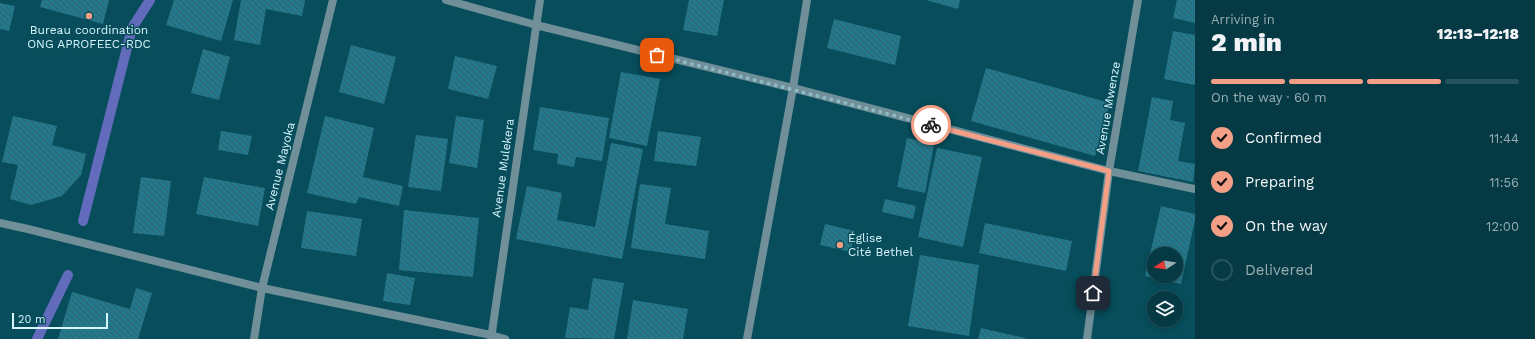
<!DOCTYPE html>
<html lang="en">
<head>
<meta charset="utf-8">
<style>
  :root { --surface:#053a44; --page:#13454f; --text:#f1f3f6; --muted:#97adb2; --line:#26545d; --accent:#f39f86 }
  body { margin:0; font-family:"Work Sans",sans-serif; background:var(--page); color:var(--text); height:100vh; display:flex; flex-direction:column; font-size:15px; white-space:nowrap }
  * { box-sizing:border-box; margin:0 }
  p { font-size:13px; color:var(--muted) }
  .icon { flex:none; width:22px; height:22px; fill:none; stroke:currentColor; stroke-width:2; stroke-linecap:round; stroke-linejoin:round }
  .map { position:relative; flex:1; overflow:hidden }
  .side { display:flex; flex-direction:column; background:var(--surface); width:340px }
  .side>* { flex:none }
  .needle { width:26px; rotate:258deg }
  .controls { position:absolute; left:1147px; top:247px; display:grid; gap:8px }
  .controls a { display:grid; place-items:center; width:36px; height:36px; border-radius:50%; background:var(--surface); box-shadow:0 2px 6px #0003,0 0 0 1px var(--line); font-size:20px }
  .scale { position:absolute; left:12px; bottom:10px; width:96px; box-sizing:border-box; padding-left:4px; border:2px solid #d7f5fd; border-top:0; font-size:11px; line-height:14px; white-space:nowrap; color:#d7f5fd; -webkit-text-stroke:3px #074d5b; paint-order:stroke }
  .pin { position:absolute; display:grid; place-items:center; width:34px; height:34px; color:#fff; margin:-17px; border-radius:8px; box-shadow:0 2px 6px #0006 }
  .courier { position:absolute; display:grid; place-items:center; width:40px; height:40px; margin:-20px; border:3px solid #f39f86; border-radius:50%; background:#fff; color:#222; box-shadow:0 1px 5px #0007 }
  .overview em { font-style:normal; font-weight:800 }
  .overview div { display:flex; flex-direction:column-reverse }
  .overview { display:flex; align-items:center; justify-content:space-between; height:68px; padding:0 16px }
  h1 { font-size:26px; font-weight:800; line-height:30px }
  .bar { display:grid; grid-template-columns:repeat(4,1fr); gap:6px 4px; align-content:center; height:48px; padding:0 16px }
  .bar i { height:5px; border-radius:3px; background:var(--line) }
  .bar .on { background:var(--accent) }
  .bar p { grid-column:span 4 }
  ol { padding:0 16px; list-style:none }
  li { display:flex; align-items:center; gap:12px; height:44px }
  li p { margin-inline-start:auto }
  li .icon { padding:4px; border-radius:50%; background:var(--accent); color:#111; stroke-width:4 }
  li:last-child { color:var(--muted) }
  li i { width:22px; height:22px; border:2px solid var(--line); border-radius:50% }
  main { display:flex; flex:1; min-height:0 }
  .map>svg:first-child { display:block }
  .lines { fill:none; stroke-linecap:round; stroke-linejoin:round }
  .stream { stroke:#636bbc; stroke-width:10 }
  .building { fill:url(#building-back-hatch); fill-rule:evenodd }
  .minor { stroke:#708f98; stroke-width:8 }
  .done { stroke:#8ebac4; stroke-width:4; stroke-dasharray:0 7.2 }
  .route { stroke:#f39f86; stroke-width:5 }
  .poi-dot { fill:#f39f86; stroke:#074d5b; stroke-width:1.5 }
  .labels { text-anchor:middle; stroke-width:3; stroke-linejoin:round; paint-order:stroke }
  .poi-label { font-size:12px; fill:#d7f5fd; stroke:#074d5b }
  .street-label { font-size:12px; fill:#d7f5fd; stroke:#074d5b }
</style>
</head>
<body>
<main>
<div class="map">
<svg width="1195" height="339" viewBox="0 0 1195 339">
  <defs>
    <pattern id="building-back-hatch" width="6" height="6" patternUnits="userSpaceOnUse"><rect width="6" height="6" fill="#24788c"/><path d="M-1 5l2 2M0 0l6 6M5-1l2 2" fill="none" stroke="#32616c"/></pattern>
  </defs>
  <rect width="100%" height="100%" fill="#074d5b"/>
  <g class="lines">
    <g class="stream">
      <path d="M 83,221 L 132,28 L 150,0"/>
      <path d="M 37,339 L 68,275"/>
    </g>
  </g>
  <g class="building">
    <path d="M 42,0 L 109,0 L 103,24 L 40,7 Z"/>
    <path d="M 174,0 L 233,0 L 221,41 L 166,25 Z"/>
    <path d="M 241,0 L 305,0 L 302,16 L 266,9 L 260,45 L 234,40 Z"/>
    <path d="M 689,0 L 724,0 L 717,36 L 683,30 Z"/>
    <path d="M 926,0 L 960,0 L 958,9 Z"/>
    <path d="M 1177,0 L 1195,0 L 1195,23 L 1173,18 Z"/>
    <path d="M 0,3 L 15,6 L 9,31 L 0,29 Z"/>
    <path d="M 834,19 L 901,36 L 895,65 L 827,48 Z"/>
    <path d="M 1173,31 L 1195,35 L 1195,85 L 1164,79 Z"/>
    <path d="M 351,45 L 396,57 L 384,104 L 339,92 Z"/>
    <path d="M 203,49 L 230,57 L 219,100 L 191,93 Z"/>
    <path d="M 455,56 L 497,66 L 488,99 L 448,89 Z"/>
    <path d="M 986,68 L 1110,103 L 1095,156 L 971,121 Z"/>
    <path d="M 621,72 L 660,79 L 647,146 L 609,138 Z"/>
    <path d="M 1152,97 L 1173,101 L 1170,120 L 1185,123 L 1178,161 L 1195,164 L 1193,182 L 1138,171 Z"/>
    <path d="M 540,107 L 609,118 L 602,161 L 576,157 L 574,167 L 557,164 L 558,154 L 533,150 Z"/>
    <path d="M 13,116 L 57,126 L 52,145 L 86,154 L 81,175 L 62,196 L 31,205 L 10,199 L 18,165 L 2,162 Z"/>
    <path d="M 325,116 L 374,128 L 363,177 L 403,186 L 399,206 L 359,197 L 356,204 L 307,193 Z"/>
    <path d="M 456,116 L 484,120 L 477,168 L 449,163 Z"/>
    <path d="M 221,131 L 252,136 L 248,155 L 218,150 Z"/>
    <path d="M 658,131 L 701,137 L 696,166 L 654,161 Z"/>
    <path d="M 416,135 L 448,139 L 441,191 L 408,187 Z"/>
    <path d="M 907,138 L 934,144 L 925,193 L 897,187 Z"/>
    <path d="M 611,143 L 643,149 L 622,259 L 516,239 L 527,186 L 562,193 L 557,220 L 595,227 Z"/>
    <path d="M 937,148 L 982,157 L 963,247 L 918,237 Z"/>
    <path d="M 141,177 L 171,181 L 164,236 L 133,233 Z"/>
    <path d="M 204,177 L 265,188 L 258,226 L 196,214 Z"/>
    <path d="M 640,184 L 671,188 L 665,224 L 709,231 L 705,259 L 631,248 Z"/>
    <path d="M 885,199 L 916,206 L 913,219 L 882,212 Z"/>
    <path d="M 1161,206 L 1195,214 L 1195,220 L 1181,284 L 1145,276 ZM 1154,254 L 1176,254 L 1176,276 L 1154,276 Z"/>
    <path d="M 404,210 L 479,218 L 473,277 L 399,270 Z"/>
    <path d="M 307,211 L 362,219 L 356,256 L 301,248 Z"/>
    <path d="M 985,223 L 1072,241 L 1066,271 L 979,253 Z"/>
    <path d="M 825,224 L 855,231 L 851,252 L 820,245 Z"/>
    <path d="M 920,255 L 979,265 L 969,336 L 908,326 Z"/>
    <path d="M 387,273 L 415,278 L 410,305 L 383,301 Z"/>
    <path d="M 593,278 L 624,283 L 614,339 L 565,338 L 570,307 L 588,310 Z"/>
    <path d="M 136,288 L 152,293 L 138,339 L 58,339 L 72,292 L 130,309 Z"/>
    <path d="M 633,300 L 688,309 L 683,339 L 627,339 Z"/>
    <path d="M 981,328 L 1025,338 L 1025,339 L 978,339 Z"/>
  </g>
  <g class="lines">
    <g class="minor">
      <path d="M 446,0 L 536,25 L 793,88 L 1109,171 L 1195,189"/>
      <path d="M 0,223 L 28,229 L 262,288 L 491,335 L 505,339"/>
      <path d="M 254,339 L 262,288 L 333,0"/>
      <path d="M 491,339 L 540,0"/>
      <path d="M 747,339 L 793,88 L 807,0"/>
      <path d="M 1087,339 L 1109,171 L 1138,0"/>
    </g>
  </g>
  <g class="lines">
    <path class="done" d="M 657,55 L 931,125"/>
    <path class="route" d="M 931,125 L 1109,171 L 1093,293"/>
  </g>
  <g class="poi-dot">
    <circle cx="89" cy="16" r="4"/>
    <circle cx="840" cy="245" r="4"/>
  </g>
  <g class="labels">
    <g class="poi-label">
      <text x="89" y="34">Bureau coordination<tspan x="89" dy="14">ONG APROFEEC-RDC</tspan></text>
      <text x="848" y="242" text-anchor="start">Église<tspan x="848" dy="14">Cité Bethel</tspan></text>
    </g>
    <g class="street-label">
      <text transform="translate(1108 108) rotate(-80)" y="4">Avenue Mwenze</text>
      <text transform="translate(280 166) rotate(-76)" y="4">Avenue Mayoka</text>
      <text transform="translate(503 168) rotate(-82)" y="4">Avenue Mulekera</text>
    </g>
  </g>
</svg>
<div class="controls">
<a><svg class="needle" viewBox="-14 -14 28 28"><path d="M0-13l5 13h-10z" fill="#e53935"/><path d="M0 13l5-13h-10z" fill="#97adb2"/></svg></a>
<a><svg class="icon" aria-label="layers" viewBox="0 0 24 24"><path d="M12 4l9 5-9 5-9-5zM3 14l9 5 9-5"/></svg></a>
</div>
<div class="scale">20 m</div>
<div class="pin" style="left:657px;top:55px;background:#ea580c"><svg class="icon" aria-label="bag" viewBox="0 0 24 24"><path d="M5 8h14l-1 12H6zM9 8a3 3 0 0 1 6 0"/></svg></div>
<div class="pin" style="left:1093px;top:293px;background:#1f2937"><svg class="icon" aria-label="home" viewBox="0 0 24 24"><path d="M3 11l9-7 9 7M6 9v11h12V9"/></svg></div>
<div class="courier" style="left:931px;top:125px"><svg class="icon" aria-label="bike" viewBox="0 0 24 24"><circle cx="6" cy="16" r="4"/><circle cx="18" cy="16" r="4"/><path d="M6 16l4-8h5l3 8M10 8l3 8H6M13 5h3"/></svg></div>
</div>
<section class="side">
<div class="overview"><div><h1>2 min</h1><p>Arriving in</p></div><em>12:13–12:18</em></div>
<div class="bar"><i class="on"></i><i class="on"></i><i class="on"></i><i></i><p>On the way · 60 m</p></div>
<ol>
<li><svg class="icon" aria-label="check" viewBox="0 0 24 24"><path d="M5 12l5 5 9-10"/></svg>Confirmed<p>11:44</p></li>
<li><svg class="icon" aria-label="check" viewBox="0 0 24 24"><path d="M5 12l5 5 9-10"/></svg>Preparing<p>11:56</p></li>
<li><svg class="icon" aria-label="check" viewBox="0 0 24 24"><path d="M5 12l5 5 9-10"/></svg>On the way<p>12:00</p></li>
<li><i></i>Delivered</li>
</ol>
</section>
</main>
</body>
</html>
